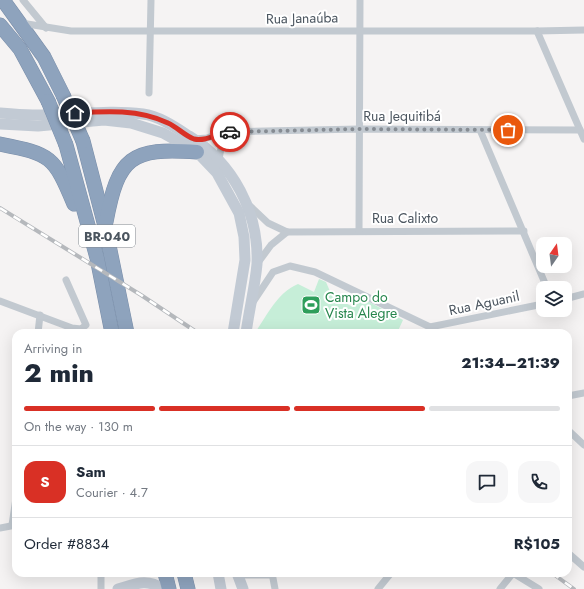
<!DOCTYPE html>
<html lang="en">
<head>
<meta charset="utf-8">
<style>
  :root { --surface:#fff; --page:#f6f6f7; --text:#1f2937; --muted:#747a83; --line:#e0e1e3; --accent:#d93025 }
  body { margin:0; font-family:Jost,sans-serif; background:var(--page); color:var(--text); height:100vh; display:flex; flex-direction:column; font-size:15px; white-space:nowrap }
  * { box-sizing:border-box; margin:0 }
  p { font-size:13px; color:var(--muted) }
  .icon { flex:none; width:22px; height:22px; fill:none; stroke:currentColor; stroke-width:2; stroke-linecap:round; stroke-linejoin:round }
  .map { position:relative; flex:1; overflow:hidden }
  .drawer { position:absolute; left:12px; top:329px; width:560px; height:248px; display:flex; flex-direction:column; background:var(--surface); border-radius:12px; box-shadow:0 4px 16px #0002 }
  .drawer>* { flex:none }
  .needle { width:26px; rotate:14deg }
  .fabs { position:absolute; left:536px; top:237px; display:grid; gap:8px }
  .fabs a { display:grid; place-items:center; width:36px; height:36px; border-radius:8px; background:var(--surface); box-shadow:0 4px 16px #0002; font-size:20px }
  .pin { position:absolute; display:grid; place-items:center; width:34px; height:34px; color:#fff; margin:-17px; border:2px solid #fff; border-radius:50%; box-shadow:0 1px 4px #0007 }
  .courier { position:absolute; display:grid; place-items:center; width:40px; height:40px; margin:-20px; border:3px solid #d93025; border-radius:50%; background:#fff; color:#222; box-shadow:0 1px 5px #0007 }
  .head em { font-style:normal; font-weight:800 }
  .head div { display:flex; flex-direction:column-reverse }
  .head { display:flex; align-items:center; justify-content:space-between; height:68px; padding:0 12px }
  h1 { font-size:26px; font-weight:800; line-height:30px }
  .bar { display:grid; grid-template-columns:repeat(4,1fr); gap:6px 4px; align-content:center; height:48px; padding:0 12px }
  .bar i { height:5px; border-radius:3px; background:var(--line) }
  .bar .active { background:var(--accent) }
  .bar p { grid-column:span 4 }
  .line { display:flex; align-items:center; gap:10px; padding:0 12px; border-top:1px solid var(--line) }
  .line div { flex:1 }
  .round { display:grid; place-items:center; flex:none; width:42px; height:42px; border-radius:12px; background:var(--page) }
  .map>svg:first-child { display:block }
  .green { fill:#c6eed8 }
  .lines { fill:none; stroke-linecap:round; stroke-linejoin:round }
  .highway-casing { stroke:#7a8ea9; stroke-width:15 }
  .street { stroke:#c2c9d0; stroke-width:7 }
  .secondary { stroke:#c2cad4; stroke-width:11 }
  .highway { stroke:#8ea3bd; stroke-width:14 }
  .rail-casing { stroke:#b5b8bc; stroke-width:4 }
  .rail { stroke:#fff; stroke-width:2.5; stroke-dasharray:8; stroke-linecap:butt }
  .highway-bridge-casing { stroke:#7a8ea9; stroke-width:15; stroke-linecap:butt }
  .highway-bridge { stroke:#8ea3bd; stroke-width:14 }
  .done { stroke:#868c93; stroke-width:4; stroke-dasharray:0 7.2 }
  .route { stroke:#d93025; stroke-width:5 }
  .labels { text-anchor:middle; stroke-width:4; stroke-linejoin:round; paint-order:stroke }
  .shield { fill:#fff; stroke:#81888f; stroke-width:1 }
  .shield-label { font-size:13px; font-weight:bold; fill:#4b555f }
  .street-label { font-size:14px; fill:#4b555f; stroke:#fff }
  .leisure-label { font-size:14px; fill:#27864d; stroke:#fff; text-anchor:start }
</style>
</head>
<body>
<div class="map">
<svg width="584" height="589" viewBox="0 0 584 589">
  <rect width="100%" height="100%" fill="#f5f3f3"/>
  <path class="green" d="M 319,279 L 326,282 L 332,296 L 353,307 L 358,296 L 403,320 L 397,333 L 255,333 C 267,315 278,292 298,284 L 314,292 Z"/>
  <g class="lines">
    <defs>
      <g id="highway">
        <path d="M 3,0 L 44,57 L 63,95"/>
        <path d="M 0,25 L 20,49 L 48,101"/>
        <path d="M 83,141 L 105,226 L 127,333"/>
        <path d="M 0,144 C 51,154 54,156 74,204"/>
        <path d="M 66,145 L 97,258 L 112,333"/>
        <path d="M 106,222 C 118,157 131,147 197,152"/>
        <path d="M 165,573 L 169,589"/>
        <path d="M 184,573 L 188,589"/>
      </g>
    </defs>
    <use href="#highway" class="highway-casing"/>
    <g class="street">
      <path d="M 23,0 L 46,28"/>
      <path d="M 21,23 L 71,31 L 537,31 L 584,30"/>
      <path d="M 537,31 L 584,139"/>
      <path d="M 149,93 L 151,0"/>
      <path d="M 480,130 L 547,288"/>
      <path d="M 194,139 L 207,138 L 224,132 L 359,129 L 580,130"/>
      <path d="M 219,159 L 224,132"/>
      <path d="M 249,205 L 268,223 L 287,232 L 524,231"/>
      <path d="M 359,231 L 360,0"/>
      <path d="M 257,264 L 271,245 L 287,232"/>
      <path d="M 565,299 L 584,294"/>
      <path d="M 0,301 L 72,328 L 81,329 L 86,325 L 66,280"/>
      <path d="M 253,302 L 273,272 L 290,266 L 315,272 L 430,327 L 438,333"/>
      <path d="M 430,327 L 543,304"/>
      <path d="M 38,333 L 40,315"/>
      <path d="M 568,396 L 584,393"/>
      <path d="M 568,430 L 584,445"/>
      <path d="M 12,525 L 16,498"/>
      <path d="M 0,528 L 16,525"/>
      <path d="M 568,553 L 584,567"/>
      <path d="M 101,573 L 101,589"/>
      <path d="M 272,573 L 275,589"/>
      <path d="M 513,573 L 539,589"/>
      <path d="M 238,575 L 272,575"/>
      <path d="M 378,589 L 391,573"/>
      <path d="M 500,589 L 513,573"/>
    </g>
    <g class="secondary">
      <path d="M 0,113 C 11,114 22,115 33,115 C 70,116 106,109 143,114 C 159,116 175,127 189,136 C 233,163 259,212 257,264 C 255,287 249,310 246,333"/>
      <path d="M 0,124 L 38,126 L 104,120 L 131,123 L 163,133 L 197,152 L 217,173 L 239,213 L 244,237 L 245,260 L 233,333"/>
      <path d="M 218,573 L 221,589"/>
      <path d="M 237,573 L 243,589"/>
      <path d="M 118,589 C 135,584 147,578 163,589"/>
    </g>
    <use href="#highway" class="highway"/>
    <defs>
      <g id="rail">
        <path d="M 0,208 L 141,295 L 198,333"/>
        <path d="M 552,573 L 574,589"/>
      </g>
    </defs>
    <use href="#rail" class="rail-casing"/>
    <use href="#rail" class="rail"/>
    <defs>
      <g id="highway-bridge">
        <path d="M 63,95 L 83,141"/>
        <path d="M 48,101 L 66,145"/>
      </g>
    </defs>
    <use href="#highway-bridge" class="highway-bridge-casing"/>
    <use href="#highway-bridge" class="highway-bridge"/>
  </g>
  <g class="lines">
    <path class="done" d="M 230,132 L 360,129 L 508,130"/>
    <path class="route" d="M 75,113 C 106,111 139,109 168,123 C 177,127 185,136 194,139 C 206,142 218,133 230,132"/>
  </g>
  <defs>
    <symbol id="stadium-square" viewBox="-11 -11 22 22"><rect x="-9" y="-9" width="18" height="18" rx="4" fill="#2e9e5b" stroke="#fff"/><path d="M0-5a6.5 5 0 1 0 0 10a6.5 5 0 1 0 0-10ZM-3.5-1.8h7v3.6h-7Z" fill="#fff"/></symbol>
  </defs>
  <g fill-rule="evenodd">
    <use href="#stadium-square" x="300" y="294" width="22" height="22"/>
  </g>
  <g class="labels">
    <rect class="shield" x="79" y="225" width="56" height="22" rx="3"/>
    <g class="shield-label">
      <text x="107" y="241">BR-040</text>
    </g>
    <g class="street-label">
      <text transform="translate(302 18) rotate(-1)" y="5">Rua Janaúba</text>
      <text x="402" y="121">Rua Jequitibá</text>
      <text x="405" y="223">Rua Calixto</text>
      <text transform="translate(484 303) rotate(-12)" y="5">Rua Aguanil</text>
    </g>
    <g class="leisure-label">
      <text x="325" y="302">Campo do<tspan x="325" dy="16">Vista Alegre</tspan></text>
    </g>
  </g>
</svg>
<div class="fabs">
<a><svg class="needle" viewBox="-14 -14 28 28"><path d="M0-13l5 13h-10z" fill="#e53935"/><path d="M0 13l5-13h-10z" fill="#747a83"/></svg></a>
<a><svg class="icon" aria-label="layers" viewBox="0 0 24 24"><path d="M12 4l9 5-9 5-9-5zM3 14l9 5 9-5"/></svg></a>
</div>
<div class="pin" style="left:508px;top:130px;background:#ea580c"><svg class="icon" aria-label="bag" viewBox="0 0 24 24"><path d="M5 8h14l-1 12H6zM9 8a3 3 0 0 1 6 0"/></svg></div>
<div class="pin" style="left:75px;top:113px;background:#1f2937"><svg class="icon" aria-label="home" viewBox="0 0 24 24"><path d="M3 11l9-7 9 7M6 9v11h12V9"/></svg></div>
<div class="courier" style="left:230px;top:132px"><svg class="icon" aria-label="car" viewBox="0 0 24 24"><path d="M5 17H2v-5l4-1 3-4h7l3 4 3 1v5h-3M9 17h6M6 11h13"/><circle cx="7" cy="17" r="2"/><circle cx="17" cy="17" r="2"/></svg></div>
<section class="drawer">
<div class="head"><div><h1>2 min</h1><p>Arriving in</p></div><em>21:34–21:39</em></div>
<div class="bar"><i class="active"></i><i class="active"></i><i class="active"></i><i></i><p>On the way · 130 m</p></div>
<div class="line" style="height:72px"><b class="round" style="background:var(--accent);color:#fff">S</b><div><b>Sam</b><p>Courier · 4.7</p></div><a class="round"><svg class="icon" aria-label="chat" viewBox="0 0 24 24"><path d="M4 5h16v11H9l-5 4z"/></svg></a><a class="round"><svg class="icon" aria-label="phone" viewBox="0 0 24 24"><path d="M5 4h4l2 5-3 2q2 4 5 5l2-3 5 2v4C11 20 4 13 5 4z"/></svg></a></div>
<div class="line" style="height:52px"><div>Order #8834</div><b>R$105</b></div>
</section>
</div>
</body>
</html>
